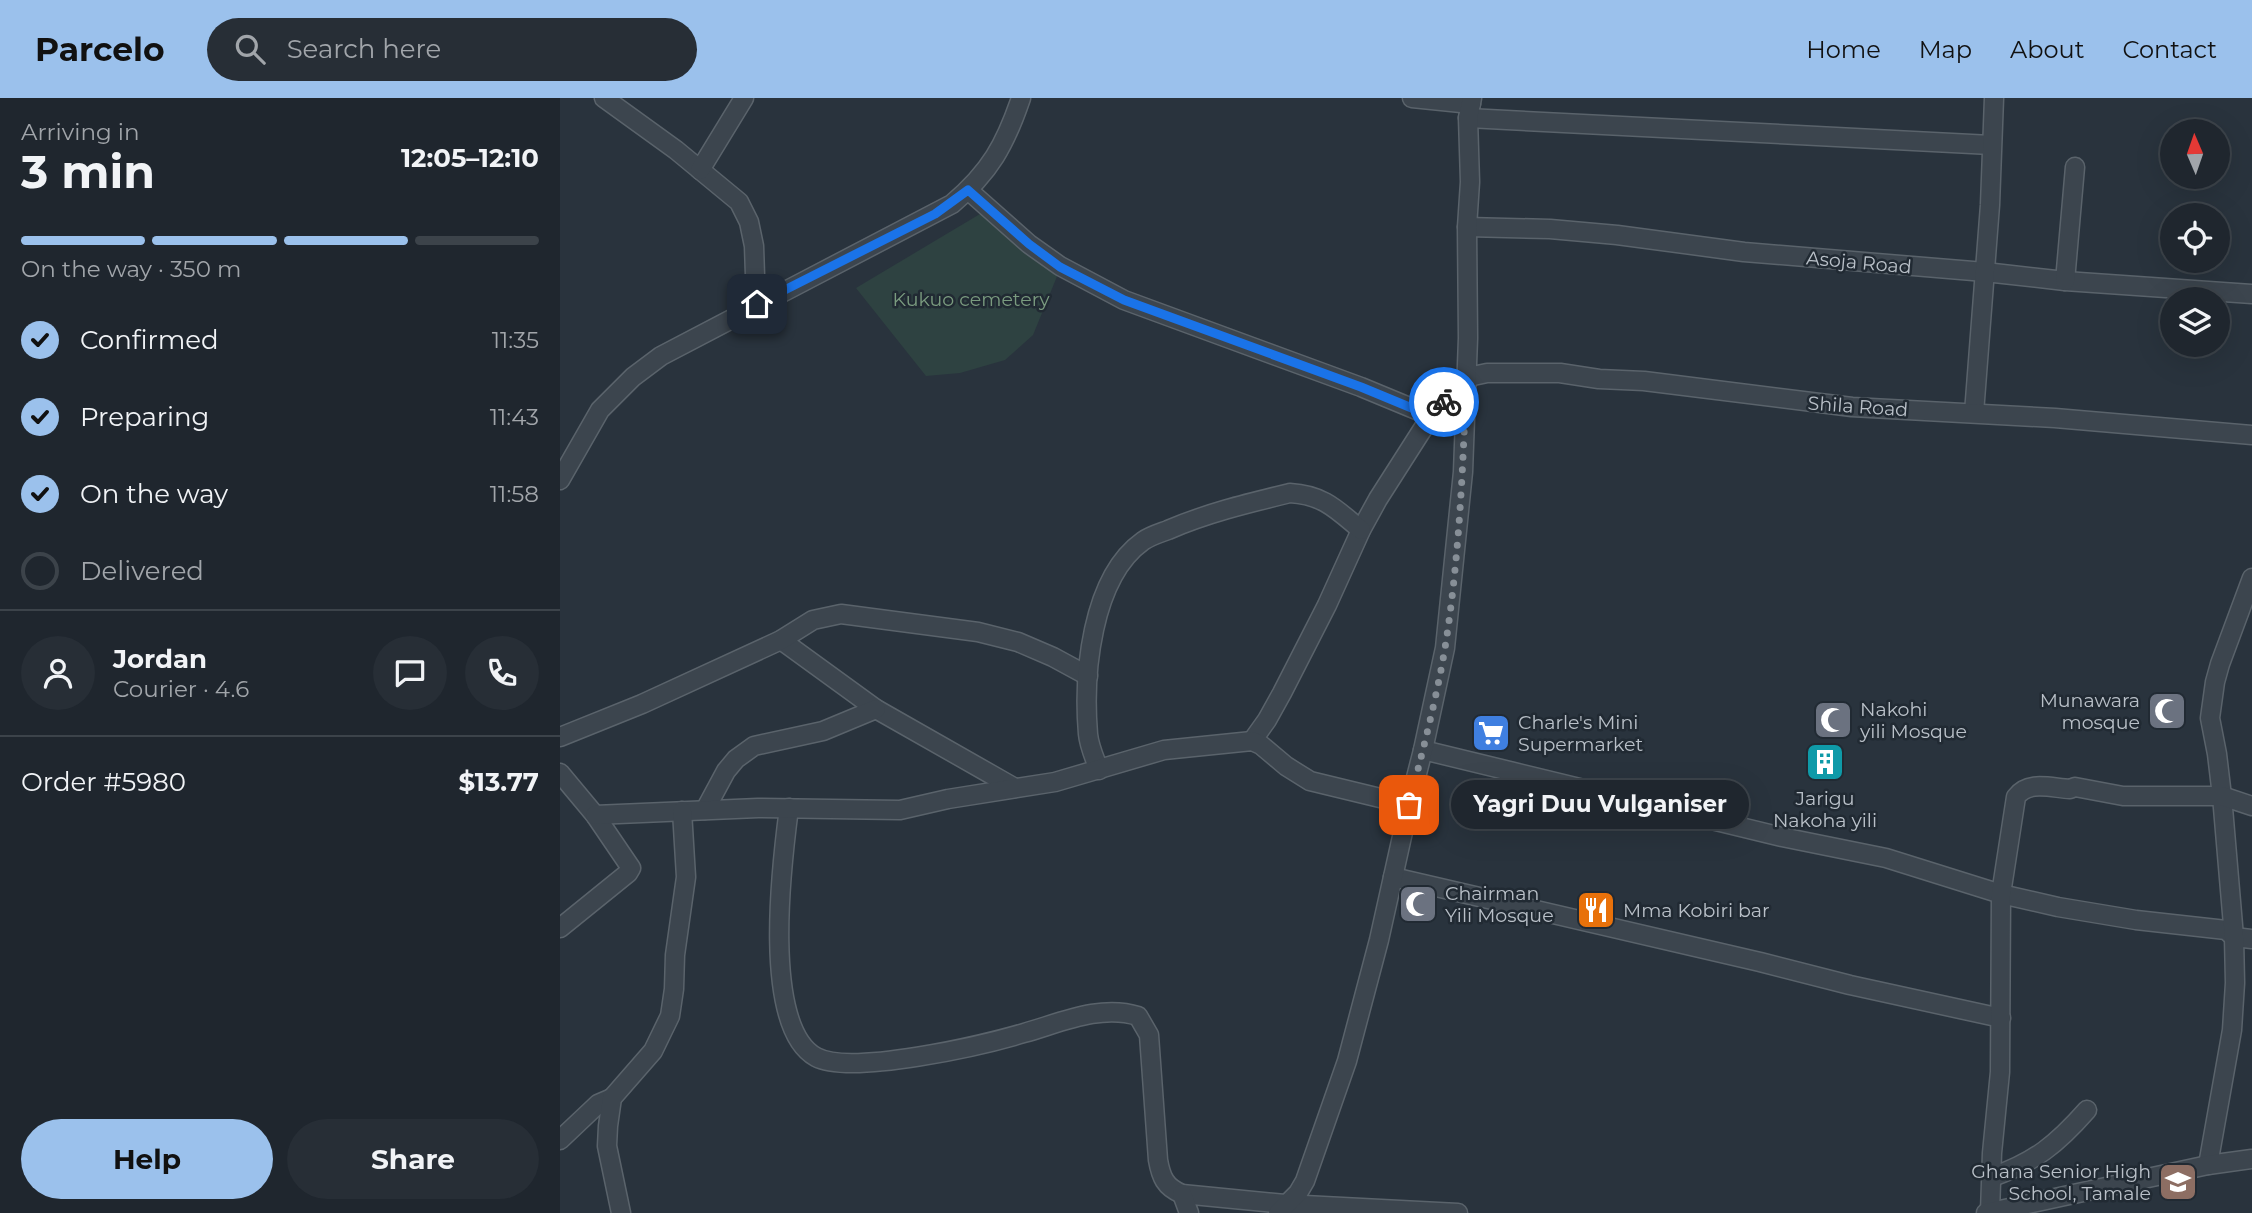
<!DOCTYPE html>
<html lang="en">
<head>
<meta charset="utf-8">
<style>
  :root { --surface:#1f262e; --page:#272e36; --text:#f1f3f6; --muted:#a1a5aa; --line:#3c434a; --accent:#9bc1ec }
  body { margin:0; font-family:Montserrat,sans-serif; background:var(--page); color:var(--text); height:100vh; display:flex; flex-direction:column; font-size:26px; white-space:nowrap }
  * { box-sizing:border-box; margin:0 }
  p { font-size:23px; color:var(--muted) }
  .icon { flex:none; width:38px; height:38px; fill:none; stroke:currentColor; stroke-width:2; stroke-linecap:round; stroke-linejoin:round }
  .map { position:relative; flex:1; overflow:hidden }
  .sheet { display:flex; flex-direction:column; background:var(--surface); width:560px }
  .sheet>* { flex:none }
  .needle { width:46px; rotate:358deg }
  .fabs { position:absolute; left:1600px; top:21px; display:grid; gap:14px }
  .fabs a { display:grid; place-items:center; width:70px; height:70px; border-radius:50%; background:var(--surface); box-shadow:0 7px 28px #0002,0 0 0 2px var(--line); font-size:35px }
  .pin { position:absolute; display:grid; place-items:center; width:60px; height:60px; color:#fff; margin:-30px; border-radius:14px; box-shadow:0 4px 10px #0006 }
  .courier { position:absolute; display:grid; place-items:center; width:70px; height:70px; margin:-35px; border:5px solid #1a73e8; border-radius:50%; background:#fff; color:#222; box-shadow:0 2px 9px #0007 }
  .bubble { position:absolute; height:49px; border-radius:24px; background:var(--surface); box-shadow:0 7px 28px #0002,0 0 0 2px var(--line); font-size:23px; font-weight:700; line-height:49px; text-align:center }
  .headline em { font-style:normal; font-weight:700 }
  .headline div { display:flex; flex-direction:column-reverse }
  .headline { display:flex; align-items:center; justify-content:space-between; height:119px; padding:0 21px }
  h1 { font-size:46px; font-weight:700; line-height:52px }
  .bar { display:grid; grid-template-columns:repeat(4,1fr); gap:10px 7px; align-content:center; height:84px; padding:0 21px }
  .bar i { height:9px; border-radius:5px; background:var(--line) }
  .bar .selected { background:var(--accent) }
  .bar p { grid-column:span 4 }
  .line { display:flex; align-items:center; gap:18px; padding:0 21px; border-top:2px solid var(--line) }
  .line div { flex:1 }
  .round { display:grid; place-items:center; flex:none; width:74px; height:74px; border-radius:37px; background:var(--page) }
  ol { padding:0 21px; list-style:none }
  li { display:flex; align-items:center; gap:21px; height:77px }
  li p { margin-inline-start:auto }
  li .icon { padding:7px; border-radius:50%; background:var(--accent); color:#111; stroke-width:4 }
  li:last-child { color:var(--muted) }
  li i { width:38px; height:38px; border:4px solid var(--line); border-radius:50% }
  .action { display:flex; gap:14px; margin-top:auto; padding:14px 21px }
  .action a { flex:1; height:80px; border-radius:42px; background:var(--accent); color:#111; font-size:28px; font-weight:700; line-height:80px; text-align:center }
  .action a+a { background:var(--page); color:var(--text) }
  header { display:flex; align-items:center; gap:42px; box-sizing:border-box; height:98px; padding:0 35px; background:var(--accent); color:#111 }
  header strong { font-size:33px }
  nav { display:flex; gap:38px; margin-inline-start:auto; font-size:24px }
  .search { width:490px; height:63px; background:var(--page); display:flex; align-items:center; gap:18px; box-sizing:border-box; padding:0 24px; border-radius:38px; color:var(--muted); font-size:26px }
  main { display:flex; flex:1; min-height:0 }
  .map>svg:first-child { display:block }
  .green { fill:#2e4241 }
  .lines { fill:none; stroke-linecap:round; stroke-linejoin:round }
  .street-casing { stroke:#5a636b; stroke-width:21 }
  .street { stroke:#3c454e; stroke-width:18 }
  .done { stroke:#878f97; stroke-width:7; stroke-dasharray:0 12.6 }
  .route { stroke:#1a73e8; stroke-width:9 }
  .labels { text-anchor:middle; stroke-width:5; stroke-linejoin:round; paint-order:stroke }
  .street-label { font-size:19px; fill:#b9c0c8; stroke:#212a33 }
  .park-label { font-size:19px; fill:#7a9b7f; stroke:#212a33 }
  .poi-label { font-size:19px; fill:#b9c0c8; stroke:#212a33; text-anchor:start }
</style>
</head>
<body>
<header>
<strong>Parcelo</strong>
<div class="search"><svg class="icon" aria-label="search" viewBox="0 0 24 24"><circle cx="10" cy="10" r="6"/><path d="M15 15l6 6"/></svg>Search here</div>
<nav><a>Home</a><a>Map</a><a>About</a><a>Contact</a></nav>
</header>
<main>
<section class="sheet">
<div class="headline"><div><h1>3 min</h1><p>Arriving in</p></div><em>12:05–12:10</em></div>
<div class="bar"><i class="selected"></i><i class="selected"></i><i class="selected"></i><i></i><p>On the way · 350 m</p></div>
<ol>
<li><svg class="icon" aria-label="check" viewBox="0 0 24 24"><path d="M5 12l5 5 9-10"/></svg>Confirmed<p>11:35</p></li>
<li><svg class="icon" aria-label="check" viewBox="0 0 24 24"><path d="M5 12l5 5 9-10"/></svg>Preparing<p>11:43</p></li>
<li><svg class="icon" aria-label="check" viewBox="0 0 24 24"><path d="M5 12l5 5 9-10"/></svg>On the way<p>11:58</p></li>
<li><i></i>Delivered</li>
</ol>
<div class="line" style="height:126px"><a class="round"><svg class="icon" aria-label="person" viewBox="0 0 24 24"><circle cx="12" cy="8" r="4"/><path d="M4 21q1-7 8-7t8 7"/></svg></a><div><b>Jordan</b><p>Courier · 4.6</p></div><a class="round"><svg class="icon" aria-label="chat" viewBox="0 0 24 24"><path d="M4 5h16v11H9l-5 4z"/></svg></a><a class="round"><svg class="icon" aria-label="phone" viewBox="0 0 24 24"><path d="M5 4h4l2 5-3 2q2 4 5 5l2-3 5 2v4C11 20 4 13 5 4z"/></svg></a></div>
<div class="line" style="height:91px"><div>Order #5980</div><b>$13.77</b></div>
<div class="action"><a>Help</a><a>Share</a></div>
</section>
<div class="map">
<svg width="1692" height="1115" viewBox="0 0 1692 1115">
  <rect width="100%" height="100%" fill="#29333d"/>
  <path class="green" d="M 425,113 L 498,176 L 473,237 L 445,262 L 400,275 L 366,278 L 296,190 Z"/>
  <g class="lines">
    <defs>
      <g id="street">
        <path d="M 44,0 L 116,52 L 179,104 L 189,124 L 194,148 L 196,207"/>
        <path d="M 852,0 L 911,6"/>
        <path d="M 908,20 L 1431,47"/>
        <path d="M 140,72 L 184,0"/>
        <path d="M 408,92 L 469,146 L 500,168 L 564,202 L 801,289 L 871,318"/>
        <path d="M 907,129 L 990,131 L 1057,137 L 1184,154 L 1425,174 L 1505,183 L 1692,196"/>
        <path d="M 1505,183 L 1515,69"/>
        <path d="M 1414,315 L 1430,107 L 1434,0"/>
        <path d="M 0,382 L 40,312 L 73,279 L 101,258 L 392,106 C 430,74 445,47 461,0"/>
        <path d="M 221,542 L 316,611 L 455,690"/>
        <path d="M 0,639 L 82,606 L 221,542 L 253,522 L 281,516 L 418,534 L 458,544 L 493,559 L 528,578"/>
        <path d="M 692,643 L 707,622 L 722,595 L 767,507 L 801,432 L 818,401 L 871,318 L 906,283 L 913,278 L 927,275 L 1000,275 L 1039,281 L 1084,283 L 1292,309 L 1495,320 L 1692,337"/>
        <path d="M 863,652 L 1222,739 L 1326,760 L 1441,796 L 1498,809 L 1576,822 L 1666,832 L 1674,839 L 1692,841"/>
        <path d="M 539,672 C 535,661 529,648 528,636 C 523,577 531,480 583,443 C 590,438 600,435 608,432 C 647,415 689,405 730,395 C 764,397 777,412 801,432"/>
        <path d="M 0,675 L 35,717 L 71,770 L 68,775 L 0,830"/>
        <path d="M 229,710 C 222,763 201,929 256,959 C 291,978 424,947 464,935 C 500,925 540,906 578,918 L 589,937 L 598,1062 C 601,1079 605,1089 622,1096 L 725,1106 L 898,1115"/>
        <path d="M 145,712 L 166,673 L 176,661 L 194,648 L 263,633 L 316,611"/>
        <path d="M 35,717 L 198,710 L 340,712 L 388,701 L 495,684 L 604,652 L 692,643 L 701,647 L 726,668 L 750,683 L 849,707"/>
        <path d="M 833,779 L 1200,864 L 1290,887 L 1441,920"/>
        <path d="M 0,1042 L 38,1006 L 52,1000"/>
        <path d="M 1648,1067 L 1672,932 L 1675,885 L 1674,839 L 1662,698 L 1657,656 L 1650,620 L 1655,584 L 1660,566 L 1692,480"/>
        <path d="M 1432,1079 C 1475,1064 1497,1046 1527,1012"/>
        <path d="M 622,1096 L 629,1115"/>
        <path d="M 1430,1114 L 1432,1055 L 1440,974 L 1441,796 L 1456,699 C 1468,682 1491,690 1510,691 L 1515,689 L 1563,698 L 1662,698 L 1692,708"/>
        <path d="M 61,1115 L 47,1048 L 48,1028 L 52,1000 L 93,953 L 110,918 L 114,891 L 115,857 L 126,779 L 122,713"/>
        <path d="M 718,1115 L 738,1095 L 745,1083 L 787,963 L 819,842 L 849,707 L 863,652 L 885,550 L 903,374 L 908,240 L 907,129 L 910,84 L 908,20 L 912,0"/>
        <path d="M 1426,1115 L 1648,1067 L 1692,1061"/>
      </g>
    </defs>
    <use href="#street" class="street-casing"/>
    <use href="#street" class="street"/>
  </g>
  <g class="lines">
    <path class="done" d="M 849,707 C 862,655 876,603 885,550 C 899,462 903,372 906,283 L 884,304"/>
    <path class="route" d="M 197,206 L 375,116 L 408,92 L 469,146 L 500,169 L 564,202 L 801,289 L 871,318 L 884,304"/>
  </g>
  <defs>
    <symbol id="mosque-square" viewBox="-11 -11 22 22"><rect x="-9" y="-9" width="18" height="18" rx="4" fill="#6b7280" stroke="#212a33"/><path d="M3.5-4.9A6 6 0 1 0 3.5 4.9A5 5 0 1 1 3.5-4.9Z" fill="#fff"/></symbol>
    <symbol id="supermarket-square" viewBox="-11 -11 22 22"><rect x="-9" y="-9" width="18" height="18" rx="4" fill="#3f7fe0" stroke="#212a33"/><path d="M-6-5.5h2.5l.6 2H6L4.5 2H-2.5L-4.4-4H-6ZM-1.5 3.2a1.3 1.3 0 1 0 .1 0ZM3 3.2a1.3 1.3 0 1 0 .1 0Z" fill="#fff"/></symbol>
    <symbol id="building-square" viewBox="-11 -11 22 22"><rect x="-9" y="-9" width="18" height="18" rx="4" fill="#0f9aa8" stroke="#212a33"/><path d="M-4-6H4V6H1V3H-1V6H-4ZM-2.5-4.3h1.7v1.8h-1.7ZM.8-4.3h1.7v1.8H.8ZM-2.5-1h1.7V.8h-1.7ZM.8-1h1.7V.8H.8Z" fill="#fff"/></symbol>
    <symbol id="restaurant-square" viewBox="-11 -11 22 22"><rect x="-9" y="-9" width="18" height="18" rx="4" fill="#e8710a" stroke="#212a33"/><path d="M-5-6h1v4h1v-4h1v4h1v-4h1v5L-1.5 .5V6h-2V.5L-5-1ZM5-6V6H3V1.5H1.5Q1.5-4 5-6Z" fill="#fff"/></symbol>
    <symbol id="school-square" viewBox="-11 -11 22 22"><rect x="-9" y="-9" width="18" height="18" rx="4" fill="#8d6e63" stroke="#212a33"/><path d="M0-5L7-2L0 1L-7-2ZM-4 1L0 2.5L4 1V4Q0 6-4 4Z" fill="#fff"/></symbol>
  </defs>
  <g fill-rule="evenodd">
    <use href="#mosque-square" x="1585" y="591" width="44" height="44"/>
    <use href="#mosque-square" x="1251" y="600" width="44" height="44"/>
    <use href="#supermarket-square" x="909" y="613" width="44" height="44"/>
    <use href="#building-square" x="1243" y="642" width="44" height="44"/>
    <use href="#mosque-square" x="836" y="784" width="44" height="44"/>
    <use href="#restaurant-square" x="1014" y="790" width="44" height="44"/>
    <use href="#school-square" x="1596" y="1062" width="44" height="44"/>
  </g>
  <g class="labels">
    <g class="street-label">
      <text transform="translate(1299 164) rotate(5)" y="7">Asoja Road</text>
      <text transform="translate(1298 308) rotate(4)" y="7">Shila Road</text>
    </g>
    <g class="park-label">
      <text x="411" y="208">Kukuo cemetery</text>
    </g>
    <g class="poi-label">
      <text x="1580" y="609" text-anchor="end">Munawara<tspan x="1580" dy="22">mosque</tspan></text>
      <text x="1300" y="618">Nakohi<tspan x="1300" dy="22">yili Mosque</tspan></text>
      <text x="958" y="631">Charle's Mini<tspan x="958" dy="22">Supermarket</tspan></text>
      <text x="1265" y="707" text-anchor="middle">Jarigu<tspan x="1265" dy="22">Nakoha yili</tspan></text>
      <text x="885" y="802">Chairman<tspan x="885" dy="22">Yili Mosque</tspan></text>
      <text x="1063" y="819">Mma Kobiri bar</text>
      <text x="1591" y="1080" text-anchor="end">Ghana Senior High<tspan x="1591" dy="22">School, Tamale</tspan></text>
    </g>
  </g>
</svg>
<div class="fabs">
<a><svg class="needle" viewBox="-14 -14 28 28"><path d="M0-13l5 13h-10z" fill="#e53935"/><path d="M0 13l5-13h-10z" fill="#a1a5aa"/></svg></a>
<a><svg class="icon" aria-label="locate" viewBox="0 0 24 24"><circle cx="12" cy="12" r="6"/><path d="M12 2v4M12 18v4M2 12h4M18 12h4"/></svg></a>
<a><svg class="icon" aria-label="layers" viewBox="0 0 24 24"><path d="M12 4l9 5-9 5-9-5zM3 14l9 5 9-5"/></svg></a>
</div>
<div class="pin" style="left:849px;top:707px;background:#ea580c"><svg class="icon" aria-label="bag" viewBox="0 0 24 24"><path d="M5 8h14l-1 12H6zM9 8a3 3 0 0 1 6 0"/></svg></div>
<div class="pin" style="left:197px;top:206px;background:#1f2937"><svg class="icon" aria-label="home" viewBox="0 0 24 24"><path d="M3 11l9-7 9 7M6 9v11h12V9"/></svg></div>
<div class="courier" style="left:884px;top:304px"><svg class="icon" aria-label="bike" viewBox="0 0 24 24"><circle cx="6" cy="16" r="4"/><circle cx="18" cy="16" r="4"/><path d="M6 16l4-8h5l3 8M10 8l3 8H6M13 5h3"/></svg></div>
<div class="bubble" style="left:891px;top:682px;width:298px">Yagri Duu Vulganiser</div>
</div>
</main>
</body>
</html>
